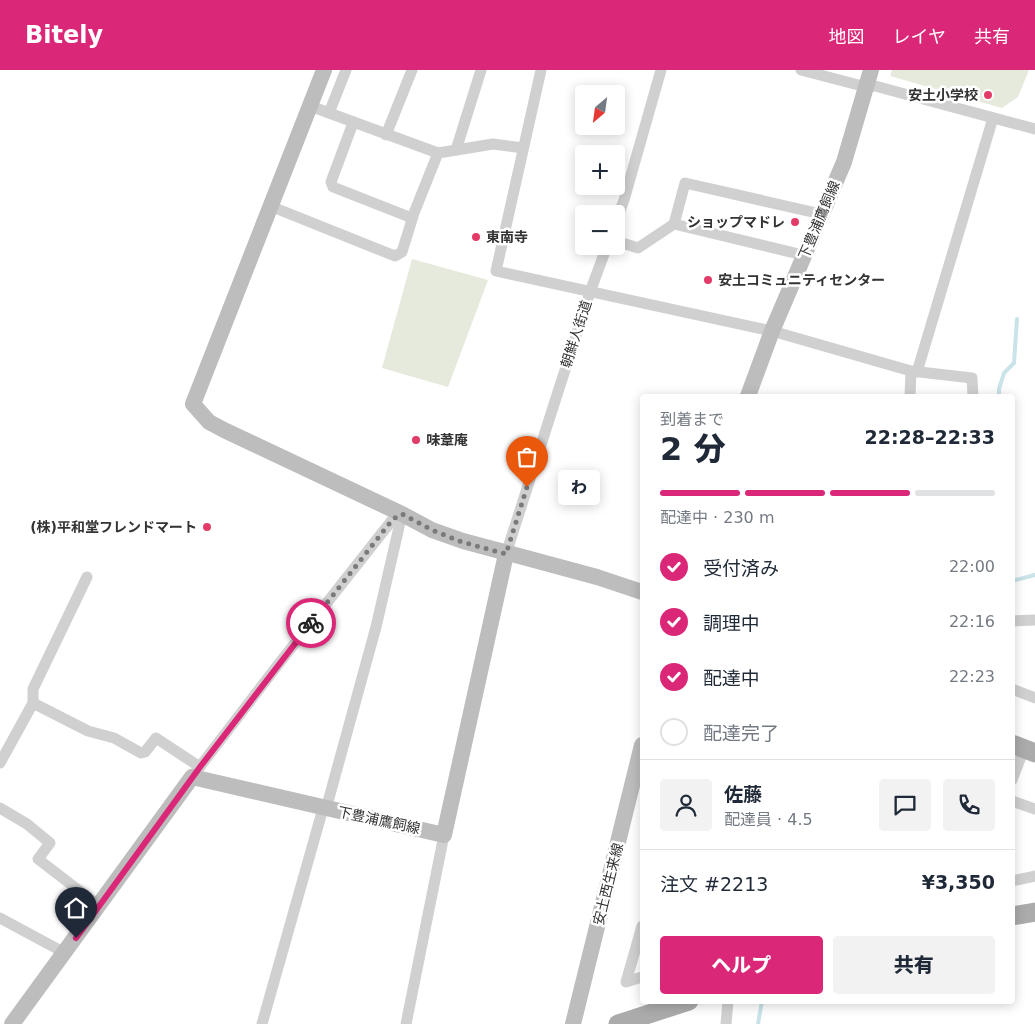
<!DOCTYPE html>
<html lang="ja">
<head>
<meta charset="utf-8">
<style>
  :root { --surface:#fff; --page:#f2f2f3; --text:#1f2937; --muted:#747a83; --line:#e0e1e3; --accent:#db2777 }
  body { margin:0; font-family:"DejaVu Sans","Noto Sans JP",sans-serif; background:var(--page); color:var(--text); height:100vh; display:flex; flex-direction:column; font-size:19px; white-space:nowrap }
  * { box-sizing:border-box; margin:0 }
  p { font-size:16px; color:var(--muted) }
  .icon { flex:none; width:28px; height:28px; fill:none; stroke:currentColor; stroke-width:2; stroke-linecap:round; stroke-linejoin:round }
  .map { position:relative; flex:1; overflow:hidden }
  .panel { position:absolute; left:640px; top:324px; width:375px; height:610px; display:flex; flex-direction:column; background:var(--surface); border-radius:5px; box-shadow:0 2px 12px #0003 }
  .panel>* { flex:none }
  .needle { width:32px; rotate:209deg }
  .controls { position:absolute; left:575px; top:15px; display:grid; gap:10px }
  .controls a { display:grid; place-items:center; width:50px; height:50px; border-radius:5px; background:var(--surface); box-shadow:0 2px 12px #0003; font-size:25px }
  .pin { position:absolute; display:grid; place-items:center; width:42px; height:42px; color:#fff; margin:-51px -21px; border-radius:50% 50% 50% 0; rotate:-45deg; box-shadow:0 0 5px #0007 }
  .pin .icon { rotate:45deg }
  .courier { position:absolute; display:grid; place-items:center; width:50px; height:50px; margin:-25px; border:4px solid #db2777; border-radius:50%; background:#fff; color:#222; box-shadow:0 1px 6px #0007 }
  .bubble { position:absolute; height:35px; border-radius:5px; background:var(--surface); box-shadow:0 2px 12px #0003; font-size:16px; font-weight:800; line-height:35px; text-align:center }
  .summary em { font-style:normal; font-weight:800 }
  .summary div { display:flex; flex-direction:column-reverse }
  .summary { display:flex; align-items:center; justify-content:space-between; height:85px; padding:0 20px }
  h1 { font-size:32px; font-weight:800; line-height:38px }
  .bar { display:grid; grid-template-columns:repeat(4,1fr); gap:8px 5px; align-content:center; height:60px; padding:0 20px }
  .bar i { height:6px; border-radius:4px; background:var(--line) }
  .bar .on { background:var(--accent) }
  .bar p { grid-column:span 4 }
  .line { display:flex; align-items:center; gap:12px; padding:0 20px; border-top:1px solid var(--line) }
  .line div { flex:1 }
  .round { display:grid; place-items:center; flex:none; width:52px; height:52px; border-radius:5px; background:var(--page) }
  ol { padding:0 20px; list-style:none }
  li { display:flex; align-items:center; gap:15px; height:55px }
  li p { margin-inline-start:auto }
  li .icon { padding:5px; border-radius:50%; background:var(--accent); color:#fff; stroke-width:4 }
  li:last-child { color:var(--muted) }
  li i { width:28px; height:28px; border:2px solid var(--line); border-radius:50% }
  .cta { display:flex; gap:10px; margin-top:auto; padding:10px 20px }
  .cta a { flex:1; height:58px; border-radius:5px; background:var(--accent); color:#fff; font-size:20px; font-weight:800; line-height:58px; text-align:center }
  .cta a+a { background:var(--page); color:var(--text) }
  header { display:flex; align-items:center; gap:30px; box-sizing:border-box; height:70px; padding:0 25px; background:var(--accent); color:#fff }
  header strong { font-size:24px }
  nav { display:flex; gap:28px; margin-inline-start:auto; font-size:18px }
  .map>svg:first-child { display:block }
  .green { fill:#e5eadc }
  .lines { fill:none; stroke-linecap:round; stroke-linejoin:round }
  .stream { stroke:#c9e3e9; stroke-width:4 }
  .minor { stroke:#d0d0d0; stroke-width:11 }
  .secondary { stroke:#bdbdbd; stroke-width:16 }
  .primary { stroke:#ababab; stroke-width:19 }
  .done { stroke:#7a7a7a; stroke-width:5; stroke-dasharray:0 9 }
  .route { stroke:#db2777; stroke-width:6 }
  .poi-dot { fill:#e33b67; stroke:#fff; stroke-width:2 }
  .labels { text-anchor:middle; stroke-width:5; stroke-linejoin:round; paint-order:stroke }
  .poi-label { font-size:14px; font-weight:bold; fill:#333; stroke:#fff; text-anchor:end }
  .street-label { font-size:14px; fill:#333; stroke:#fff }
</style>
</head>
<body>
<header>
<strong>Bitely</strong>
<nav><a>地図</a><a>レイヤ</a><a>共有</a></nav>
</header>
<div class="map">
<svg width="1035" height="954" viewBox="0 0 1035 954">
  <rect width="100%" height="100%" fill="#fff"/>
  <g class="green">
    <path d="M 892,0 L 1029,0 L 1018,27 L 1002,38 L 890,6 Z"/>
    <path d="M 412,189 L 488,210 L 448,317 L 382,298 Z"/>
  </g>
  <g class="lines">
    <g class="stream">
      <path d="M 999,326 L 999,319 L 1004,303 L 1014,293 L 1017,249"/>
      <path d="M 1012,497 L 1013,511"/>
      <path d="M 1012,511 L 1035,505"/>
      <path d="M 758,954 L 762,931"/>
    </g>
    <g class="minor">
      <path d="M 541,0 L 496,201 L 772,261 L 911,301 L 972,308 L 973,326"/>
      <path d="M 801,0 L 866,17 L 875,16 L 1035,59"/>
      <path d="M 310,36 L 438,83 L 493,74 L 523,78"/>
      <path d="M 329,43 L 346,0"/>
      <path d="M 353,53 L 331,112 L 333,117 L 412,148"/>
      <path d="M 386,65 L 412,0"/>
      <path d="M 456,80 L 481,0"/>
      <path d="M 270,136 L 395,186 L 402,182 L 414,143 L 438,83"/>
      <path d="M 616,151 L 624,130 L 661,0"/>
      <path d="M 616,171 L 638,178 L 674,154"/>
      <path d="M 803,185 L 674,154 L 685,113 L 821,144"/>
      <path d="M 917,302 L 993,48"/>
      <path d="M 910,326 L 911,301"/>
      <path d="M 506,484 L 590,222 L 607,176"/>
      <path d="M 1012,551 L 1035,550"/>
      <path d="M 1012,619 L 1035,628"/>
      <path d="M 33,633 L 88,661 L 114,668 L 141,683 L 145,682 L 156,668 L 200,697"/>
      <path d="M 0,693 L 33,633 L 33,619 L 87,507"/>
      <path d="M 192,707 L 277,596 L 393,449 L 402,444"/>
      <path d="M 1012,710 L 1024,679"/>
      <path d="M 1012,731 L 1035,739"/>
      <path d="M 0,738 L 27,754 L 50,773 L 38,789 L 99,836"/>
      <path d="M 1012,811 L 1035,806"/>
      <path d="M 0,848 L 65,883"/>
      <path d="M 642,856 L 626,912 L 642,907"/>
      <path d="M 262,954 L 322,742 L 326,739 L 376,557 L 402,444"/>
      <path d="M 406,954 L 444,765"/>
      <path d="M 726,954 L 728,931"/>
    </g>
    <g class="secondary">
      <path d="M 324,0 L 193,334 L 209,352 L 224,360 L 402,444 L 432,460 L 463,471 L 597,507 L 642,522"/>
      <path d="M 748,326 L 772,261 L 844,92 L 871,0"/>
      <path d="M 12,954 L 192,707 L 444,765 L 506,484"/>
      <path d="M 573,954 L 642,675"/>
    </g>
    <g class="primary">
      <path d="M 1012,674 L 1035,683"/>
      <path d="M 1012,846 L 1035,842"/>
      <path d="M 618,954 L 689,931"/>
    </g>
  </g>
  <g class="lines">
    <path class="done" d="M 311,553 L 393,449 L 402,444 L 432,460 L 462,472 L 506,484 L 527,417"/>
    <path class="route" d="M 76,868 L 200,697 L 311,553"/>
  </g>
  <g class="poi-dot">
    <circle cx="988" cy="25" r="5"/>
    <circle cx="795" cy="152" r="5"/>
    <circle cx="476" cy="167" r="5"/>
    <circle cx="708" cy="210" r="5"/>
    <circle cx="416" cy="370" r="5"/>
    <circle cx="207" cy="457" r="5"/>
  </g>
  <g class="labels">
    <g class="poi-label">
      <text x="978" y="30">安土小学校</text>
      <text x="785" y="157">ショップマドレ</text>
      <text x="486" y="172" text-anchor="start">東南寺</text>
      <text x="718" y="215" text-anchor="start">安土コミュニティセンター</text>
      <text x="426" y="375" text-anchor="start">味葦庵</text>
      <text x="197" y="462">(株)平和堂フレンドマート</text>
    </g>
    <g class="street-label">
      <text transform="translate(819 150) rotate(-67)" y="5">下豊浦鷹飼線</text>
      <text transform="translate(576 264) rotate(-72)" y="5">朝鮮人街道</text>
      <text transform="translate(379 750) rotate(12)" y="5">下豊浦鷹飼線</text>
      <text transform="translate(608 814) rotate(-76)" y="5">安土西生来線</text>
    </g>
  </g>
</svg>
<div class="controls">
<a><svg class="needle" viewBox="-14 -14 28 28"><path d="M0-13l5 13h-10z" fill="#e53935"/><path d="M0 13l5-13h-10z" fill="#747a83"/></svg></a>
<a>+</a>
<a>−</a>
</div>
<div class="pin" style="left:527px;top:417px;background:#ea580c"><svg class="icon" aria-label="bag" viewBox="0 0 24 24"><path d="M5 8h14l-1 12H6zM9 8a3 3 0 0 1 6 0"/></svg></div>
<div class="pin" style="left:76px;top:868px;background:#1f2937"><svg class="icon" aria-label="home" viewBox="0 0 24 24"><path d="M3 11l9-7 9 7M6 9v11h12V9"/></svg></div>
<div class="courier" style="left:311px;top:553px"><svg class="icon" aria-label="bike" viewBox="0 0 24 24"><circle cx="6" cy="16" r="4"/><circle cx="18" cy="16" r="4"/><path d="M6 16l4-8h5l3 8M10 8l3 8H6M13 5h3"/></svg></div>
<div class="bubble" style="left:558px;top:400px;width:42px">わ</div>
<section class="panel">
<div class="summary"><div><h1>2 分</h1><p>到着まで</p></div><em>22:28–22:33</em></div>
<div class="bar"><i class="on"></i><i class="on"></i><i class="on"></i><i></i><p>配達中 · 230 m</p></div>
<ol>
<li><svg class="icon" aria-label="check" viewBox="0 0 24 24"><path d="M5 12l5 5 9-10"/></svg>受付済み<p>22:00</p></li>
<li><svg class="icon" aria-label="check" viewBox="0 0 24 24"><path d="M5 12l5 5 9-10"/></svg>調理中<p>22:16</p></li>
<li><svg class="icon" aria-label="check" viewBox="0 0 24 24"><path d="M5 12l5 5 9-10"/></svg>配達中<p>22:23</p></li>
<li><i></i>配達完了</li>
</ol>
<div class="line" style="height:90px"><a class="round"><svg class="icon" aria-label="person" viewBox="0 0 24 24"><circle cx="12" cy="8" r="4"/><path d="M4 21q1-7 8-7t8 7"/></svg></a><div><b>佐藤</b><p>配達員 · 4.5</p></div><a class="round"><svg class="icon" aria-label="chat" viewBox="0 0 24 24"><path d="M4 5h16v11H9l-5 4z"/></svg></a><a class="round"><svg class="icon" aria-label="phone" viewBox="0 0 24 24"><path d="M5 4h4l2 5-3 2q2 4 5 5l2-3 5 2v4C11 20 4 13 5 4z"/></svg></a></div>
<div class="line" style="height:65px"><div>注文 #2213</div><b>¥3,350</b></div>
<div class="cta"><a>ヘルプ</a><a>共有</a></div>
</section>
</div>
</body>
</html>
